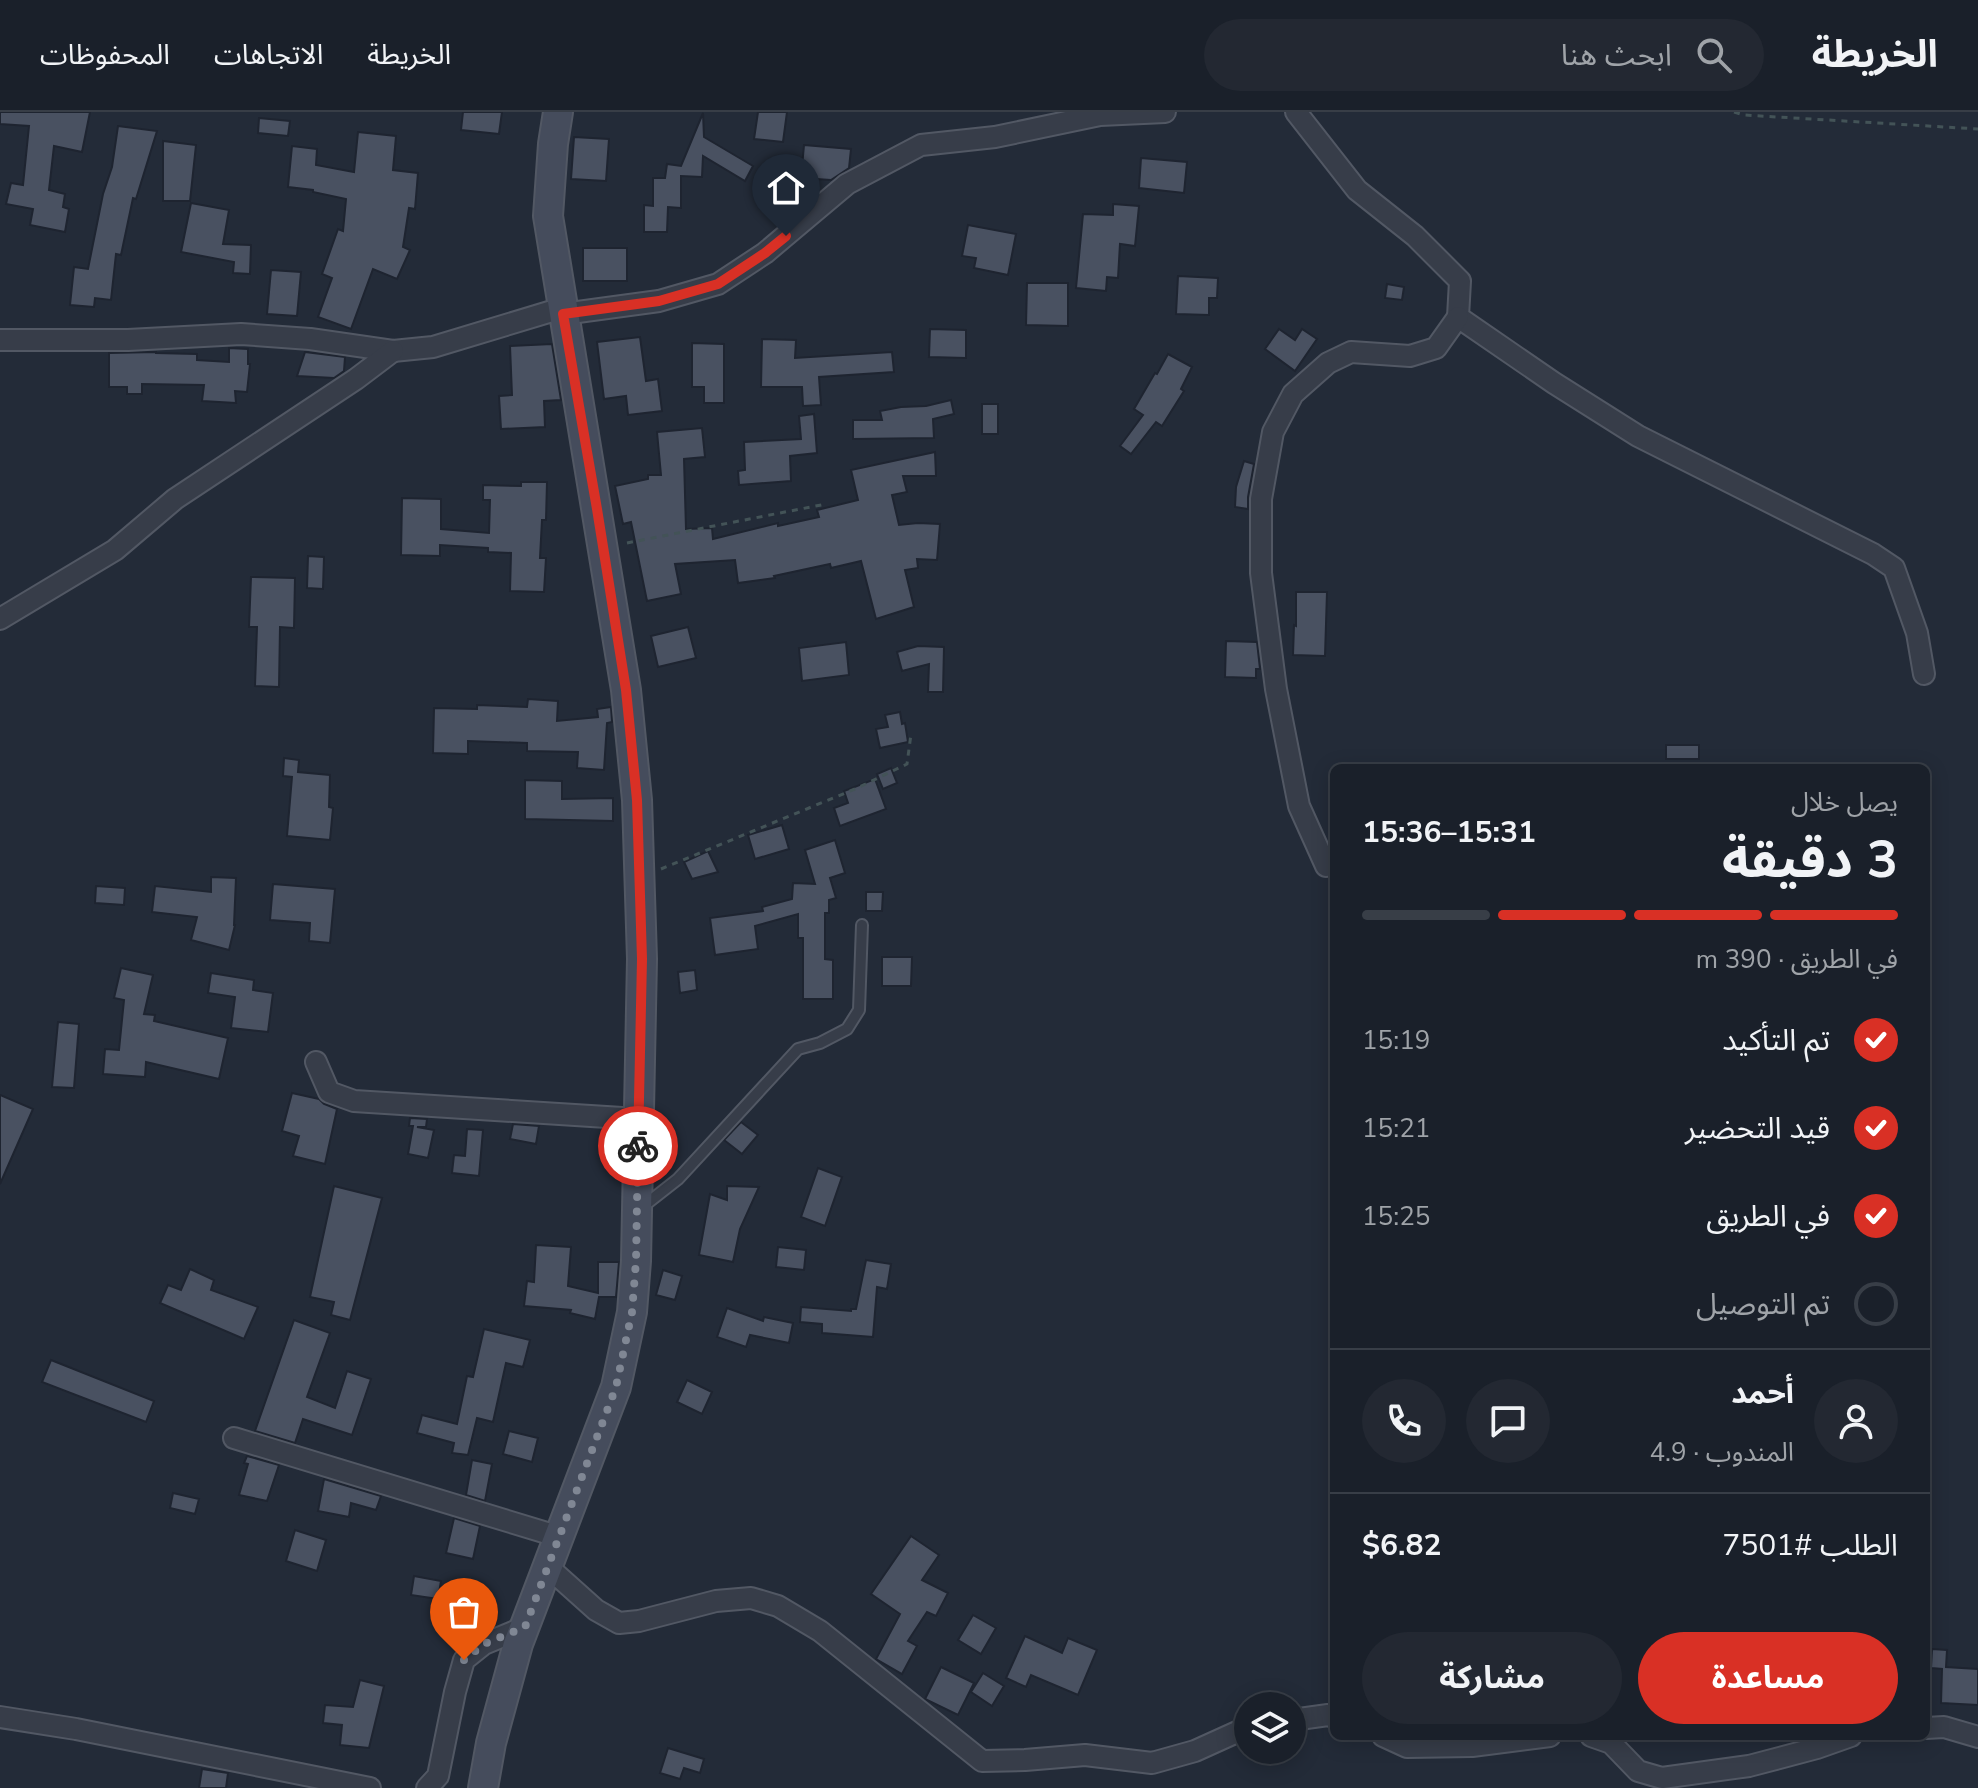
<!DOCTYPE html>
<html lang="ar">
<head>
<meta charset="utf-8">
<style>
  :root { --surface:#1a202a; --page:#232832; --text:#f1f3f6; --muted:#9fa3a8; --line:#383e47; --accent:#d93025 }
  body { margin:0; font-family:"Nunito Sans","Noto Sans Arabic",sans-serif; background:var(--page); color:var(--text); direction:rtl; height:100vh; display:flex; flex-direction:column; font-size:30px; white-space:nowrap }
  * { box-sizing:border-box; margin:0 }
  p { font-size:26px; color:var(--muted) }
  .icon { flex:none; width:44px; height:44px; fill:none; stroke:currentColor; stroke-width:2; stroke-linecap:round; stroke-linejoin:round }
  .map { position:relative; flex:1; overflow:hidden; direction:ltr }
  .details { position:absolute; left:1330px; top:652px; width:600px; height:976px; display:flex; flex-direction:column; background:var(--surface); border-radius:12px; box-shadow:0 4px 20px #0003,0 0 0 2px var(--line); direction:rtl }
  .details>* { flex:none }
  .controls { position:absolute; left:1234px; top:1580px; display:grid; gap:16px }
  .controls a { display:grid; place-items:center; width:72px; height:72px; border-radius:50%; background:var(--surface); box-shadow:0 4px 20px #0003,0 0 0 2px var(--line); font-size:40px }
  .pin { position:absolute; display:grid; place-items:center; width:68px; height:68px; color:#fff; margin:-82px -34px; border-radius:50% 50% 50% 0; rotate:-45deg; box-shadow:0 0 8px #0007 }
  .pin .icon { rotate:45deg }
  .courier { position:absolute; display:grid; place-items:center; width:80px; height:80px; margin:-40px; border:6px solid #d93025; border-radius:50%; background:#fff; color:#222; box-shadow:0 2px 10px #0007 }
  .overview em { font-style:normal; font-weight:700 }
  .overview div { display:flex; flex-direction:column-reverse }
  .overview { display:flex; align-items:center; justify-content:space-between; height:136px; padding:0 32px }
  h1 { font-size:52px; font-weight:700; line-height:60px }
  .bar { display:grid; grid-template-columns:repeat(4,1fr); gap:12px 8px; align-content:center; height:96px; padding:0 32px }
  .bar i { height:10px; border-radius:6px; background:var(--line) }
  .bar .current { background:var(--accent) }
  .bar p { grid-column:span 4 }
  .line { display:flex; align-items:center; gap:20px; padding:0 32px; border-top:2px solid var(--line) }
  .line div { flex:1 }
  .round { display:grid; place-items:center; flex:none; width:84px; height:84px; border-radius:42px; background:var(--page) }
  ol { padding:0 32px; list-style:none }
  li { display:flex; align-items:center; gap:24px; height:88px }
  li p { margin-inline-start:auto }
  li .icon { padding:8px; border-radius:50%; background:var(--accent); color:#fff; stroke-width:4 }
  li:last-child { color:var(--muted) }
  li i { width:44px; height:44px; border:4px solid var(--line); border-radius:50% }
  .button { display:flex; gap:16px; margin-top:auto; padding:16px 32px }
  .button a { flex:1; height:92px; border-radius:48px; background:var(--accent); color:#fff; font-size:32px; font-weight:700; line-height:92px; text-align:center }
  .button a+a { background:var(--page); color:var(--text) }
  header { display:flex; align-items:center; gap:48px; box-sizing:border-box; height:112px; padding:0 40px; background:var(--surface); border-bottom:2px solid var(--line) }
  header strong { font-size:38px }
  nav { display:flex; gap:44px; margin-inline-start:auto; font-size:28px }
  .search { width:560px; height:72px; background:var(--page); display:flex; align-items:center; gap:20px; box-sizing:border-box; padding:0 28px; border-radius:44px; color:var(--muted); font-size:30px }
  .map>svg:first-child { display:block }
  .building { fill:#495161; stroke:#1e2430; stroke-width:2 }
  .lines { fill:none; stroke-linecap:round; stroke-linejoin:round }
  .lane-casing { stroke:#525864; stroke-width:14 }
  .street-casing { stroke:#525864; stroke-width:24 }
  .secondary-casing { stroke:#525864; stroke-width:32 }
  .path { stroke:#435357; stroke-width:3; stroke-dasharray:6 6; stroke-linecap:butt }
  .lane { stroke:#373d49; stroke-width:10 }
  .street { stroke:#373d49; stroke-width:20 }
  .secondary { stroke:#454c5c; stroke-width:28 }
  .done { stroke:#808794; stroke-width:8; stroke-dasharray:0 14.4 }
  .route { stroke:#d93025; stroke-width:10 }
</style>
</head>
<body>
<header>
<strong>الخريطة</strong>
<div class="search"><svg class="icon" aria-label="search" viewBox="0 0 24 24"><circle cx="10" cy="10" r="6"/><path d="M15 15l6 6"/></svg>ابحث هنا</div>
<nav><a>الخريطة</a><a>الاتجاهات</a><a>المحفوظات</a></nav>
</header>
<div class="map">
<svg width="1978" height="1676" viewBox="0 0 1978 1676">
  <rect width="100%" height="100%" fill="#232b38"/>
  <g class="building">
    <path d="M 0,0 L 90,0 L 82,40 L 54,34 L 49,78 L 65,82 L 63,95 L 69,97 L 65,120 L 30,113 L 33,97 L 6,92 L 11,71 L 23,73 L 29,14 L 0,12 Z"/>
    <path d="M 463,0 L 502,0 L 499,22 L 461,18 Z"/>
    <path d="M 758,0 L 787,0 L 783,30 L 754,27 Z"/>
    <path d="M 703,1 L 704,25 L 753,54 L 745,69 L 703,44 L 702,65 L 681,64 L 681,96 L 668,95 L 667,120 L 644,120 L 644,93 L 653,94 L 653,66 L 665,66 L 667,52 L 681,54 Z"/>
    <path d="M 259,6 L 290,9 L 288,24 L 258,21 Z"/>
    <path d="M 118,14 L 157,19 L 136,87 L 133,86 L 121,143 L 116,142 L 111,188 L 95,186 L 94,195 L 70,193 L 74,155 L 88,157 L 103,82 L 112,55 Z"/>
    <path d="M 358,20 L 396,24 L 393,58 L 418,61 L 415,97 L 409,96 L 403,135 L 410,138 L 397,167 L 373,157 L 351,217 L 318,205 L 332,166 L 322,162 L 338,117 L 343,119 L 346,87 L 313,80 L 313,78 L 288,75 L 292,34 L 317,37 L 316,53 L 354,60 Z"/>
    <path d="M 574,25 L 609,27 L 606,69 L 571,67 Z"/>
    <path d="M 163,29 L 196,33 L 190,89 L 163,89 Z"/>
    <path d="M 804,33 L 851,37 L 849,56 L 831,68 L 801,66 Z"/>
    <path d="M 1141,46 L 1187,50 L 1184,81 L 1139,76 Z"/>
    <path d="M 191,91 L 229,98 L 223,132 L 251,133 L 250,162 L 233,161 L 234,150 L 181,140 Z"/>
    <path d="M 1113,92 L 1139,94 L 1135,134 L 1120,132 L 1118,166 L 1107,165 L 1106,179 L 1076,176 L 1083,102 L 1113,103 Z"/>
    <path d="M 968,113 L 1016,122 L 1008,163 L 974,156 L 976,146 L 962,144 Z"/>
    <rect x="583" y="136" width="44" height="33"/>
    <path d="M 271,158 L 301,160 L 297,204 L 267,202 Z"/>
    <path d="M 1178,164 L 1218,166 L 1217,186 L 1209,186 L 1209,203 L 1176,202 Z"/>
    <path d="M 1027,171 L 1068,171 L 1068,214 L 1026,213 Z"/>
    <path d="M 1387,172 L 1404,175 L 1402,188 L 1385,186 Z"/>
    <path d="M 930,217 L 966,218 L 966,246 L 929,245 Z"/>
    <path d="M 1279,217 L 1295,228 L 1302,217 L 1317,227 L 1295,259 L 1265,237 Z"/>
    <path d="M 640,225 L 646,269 L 658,267 L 662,299 L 628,303 L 626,284 L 604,287 L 597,230 Z"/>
    <path d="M 762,227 L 796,228 L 795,246 L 892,240 L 894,260 L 819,265 L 821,293 L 803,294 L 802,275 L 761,275 Z"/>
    <path d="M 692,231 L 724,232 L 724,291 L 704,291 L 704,275 L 692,275 Z"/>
    <path d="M 552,232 L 561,288 L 544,289 L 545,315 L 501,317 L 499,284 L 512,283 L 510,234 Z"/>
    <path d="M 229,236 L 248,237 L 248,252 L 250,252 L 247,280 L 235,279 L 236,291 L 202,289 L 204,273 L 142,272 L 142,282 L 127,282 L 127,275 L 109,275 L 109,241 L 156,240 L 156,241 L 197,242 L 197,248 L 229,250 Z"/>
    <path d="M 305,240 L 345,245 L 344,259 L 334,266 L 297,264 Z"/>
    <path d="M 1168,242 L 1192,255 L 1181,277 L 1184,279 L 1162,314 L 1156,310 L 1131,342 L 1120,334 L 1143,303 L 1134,297 L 1155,261 L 1157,262 Z"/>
    <path d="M 951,288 L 954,302 L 933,307 L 934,326 L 853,327 L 853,308 L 882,308 L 880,299 L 901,295 L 926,294 Z"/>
    <rect x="982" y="292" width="16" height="30"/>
    <path d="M 814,302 L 817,341 L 790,344 L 791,369 L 739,373 L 738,359 L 745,358 L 744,330 L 801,327 L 799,304 Z"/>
    <path d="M 702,316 L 705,345 L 684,347 L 686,417 L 712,416 L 713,427 L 778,411 L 778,414 L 819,405 L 817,398 L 858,388 L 851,358 L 935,340 L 936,364 L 903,364 L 907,380 L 892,383 L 899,413 L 918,411 L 940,412 L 937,448 L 917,447 L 918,456 L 905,458 L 914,495 L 876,507 L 861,449 L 831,456 L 830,452 L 774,464 L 775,466 L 738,471 L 735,448 L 675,452 L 681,482 L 647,489 L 631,410 L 623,412 L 615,374 L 648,367 L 648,363 L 661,363 L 657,320 Z"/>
    <path d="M 1244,349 L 1254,352 L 1248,385 L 1248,397 L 1235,395 L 1236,375 Z"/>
    <path d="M 521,370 L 547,370 L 546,408 L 542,408 L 540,446 L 546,446 L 544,480 L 510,479 L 511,441 L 488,440 L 488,436 L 440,433 L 440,444 L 401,443 L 402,386 L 441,387 L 441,417 L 489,421 L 490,388 L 483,388 L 483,373 L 521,374 Z"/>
    <path d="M 308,444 L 324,445 L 323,477 L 307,476 Z"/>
    <path d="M 251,465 L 295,466 L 294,516 L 280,515 L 279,575 L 255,574 L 257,515 L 249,515 Z"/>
    <path d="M 1296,480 L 1327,480 L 1325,544 L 1293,543 L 1294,513 L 1296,514 Z"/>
    <path d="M 688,515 L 696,546 L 658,555 L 651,524 Z"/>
    <path d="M 1226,529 L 1257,530 L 1260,557 L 1256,557 L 1256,566 L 1225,565 Z"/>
    <path d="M 846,530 L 849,563 L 802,569 L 799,536 Z"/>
    <path d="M 918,534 L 944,535 L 943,580 L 928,580 L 929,552 L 902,559 L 897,540 Z"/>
    <path d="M 528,587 L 558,589 L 557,609 L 598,605 L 597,597 L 611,595 L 612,610 L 607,611 L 604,658 L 577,656 L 578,640 L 527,639 L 527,631 L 468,629 L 468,642 L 433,641 L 434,596 L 477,597 L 477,593 L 527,595 Z"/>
    <path d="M 900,600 L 902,612 L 905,611 L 908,630 L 880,636 L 876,617 L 888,615 L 885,603 Z"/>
    <rect x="1666" y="633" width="33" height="14"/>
    <path d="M 284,646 L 299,648 L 298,660 L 330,663 L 329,695 L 333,696 L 330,728 L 287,724 L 292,665 L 283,664 Z"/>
    <path d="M 891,656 L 897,671 L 883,677 L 877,662 Z"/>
    <path d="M 875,667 L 886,697 L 840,714 L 834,696 L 848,691 L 844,679 Z"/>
    <path d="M 525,668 L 562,669 L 562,687 L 613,686 L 613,709 L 525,707 Z"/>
    <path d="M 782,713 L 789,737 L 755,747 L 748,723 Z"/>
    <path d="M 835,728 L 845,761 L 830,766 L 836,786 L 829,788 L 829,801 L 825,801 L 825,847 L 833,848 L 833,887 L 803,887 L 803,826 L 798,826 L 798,802 L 755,814 L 758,837 L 715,843 L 710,806 L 763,799 L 762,795 L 792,787 L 793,771 L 815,772 L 805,738 Z"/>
    <path d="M 708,739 L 718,760 L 692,767 L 684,750 Z"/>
    <path d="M 211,765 L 236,766 L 234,813 L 235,813 L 229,838 L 191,828 L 197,805 L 152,800 L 155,774 L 211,780 Z"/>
    <path d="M 273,772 L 335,777 L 330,831 L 309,829 L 310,811 L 270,808 Z"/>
    <path d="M 96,774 L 125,776 L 124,793 L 95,791 Z"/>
    <path d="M 866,780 L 883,780 L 882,799 L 866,799 Z"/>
    <path d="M 882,845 L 912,845 L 911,874 L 882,874 Z"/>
    <path d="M 121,856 L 153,863 L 144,902 L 155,903 L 154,909 L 228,926 L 219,967 L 146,950 L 145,965 L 103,962 L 105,937 L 119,938 L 124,888 L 114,886 Z"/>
    <path d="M 695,858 L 697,878 L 680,881 L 678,860 Z"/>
    <path d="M 211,861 L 254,868 L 253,878 L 273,881 L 268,920 L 231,916 L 235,885 L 208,881 Z"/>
    <path d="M 58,910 L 79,912 L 74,976 L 52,975 Z"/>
    <path d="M 292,981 L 319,987 L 324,992 L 337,997 L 325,1052 L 293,1044 L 299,1024 L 282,1019 Z"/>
    <path d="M 0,983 L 33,997 L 0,1072 Z"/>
    <path d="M 410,1006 L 427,1007 L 426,1015 L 417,1015 L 434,1018 L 428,1046 L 408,1042 L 413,1014 L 409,1014 Z"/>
    <path d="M 741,1010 L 758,1023 L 742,1042 L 724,1028 Z"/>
    <path d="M 513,1012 L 539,1014 L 536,1032 L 510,1027 Z"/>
    <path d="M 467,1017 L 483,1018 L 479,1064 L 452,1061 L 454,1043 L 465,1044 Z"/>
    <path d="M 818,1056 L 842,1065 L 825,1114 L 801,1105 Z"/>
    <path d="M 334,1074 L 382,1086 L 350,1208 L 331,1203 L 334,1190 L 310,1185 Z"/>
    <path d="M 727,1074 L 759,1075 L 740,1117 L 733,1150 L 699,1143 L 710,1082 L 727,1088 Z"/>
    <path d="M 536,1133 L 571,1135 L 568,1174 L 598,1181 L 598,1150 L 619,1150 L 616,1185 L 599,1185 L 595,1207 L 570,1201 L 571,1198 L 524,1194 L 527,1169 L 534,1170 Z"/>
    <path d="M 778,1135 L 806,1138 L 804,1158 L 776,1155 Z"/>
    <path d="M 866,1148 L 891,1152 L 887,1177 L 877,1175 L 873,1225 L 822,1221 L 822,1212 L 800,1210 L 801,1195 L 851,1199 L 851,1197 L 856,1197 Z"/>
    <path d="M 190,1157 L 214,1168 L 211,1178 L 258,1195 L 244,1227 L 160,1191 L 168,1173 L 181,1178 Z"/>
    <path d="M 663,1158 L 682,1164 L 675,1188 L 656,1183 Z"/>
    <path d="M 727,1196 L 763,1209 L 764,1205 L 793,1211 L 789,1231 L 750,1223 L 746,1235 L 717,1225 Z"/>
    <path d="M 294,1208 L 330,1221 L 307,1285 L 335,1296 L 347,1259 L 371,1267 L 352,1323 L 303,1307 L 295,1331 L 255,1319 Z"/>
    <path d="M 484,1217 L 530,1228 L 523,1255 L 506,1251 L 493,1310 L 477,1306 L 468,1343 L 452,1341 L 454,1331 L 417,1321 L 422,1303 L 457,1312 L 467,1264 L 473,1265 Z"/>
    <path d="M 51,1248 L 154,1289 L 146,1310 L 42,1270 Z"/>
    <path d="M 687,1268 L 712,1280 L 702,1302 L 677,1290 Z"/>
    <path d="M 509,1319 L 538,1326 L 532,1350 L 503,1342 Z"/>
    <path d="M 247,1344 L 279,1353 L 267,1389 L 239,1383 L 248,1352 L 244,1351 Z"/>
    <path d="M 472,1348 L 492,1352 L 485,1389 L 466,1383 Z"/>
    <path d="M 324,1367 L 381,1384 L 376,1398 L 351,1391 L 349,1405 L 318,1399 Z"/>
    <path d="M 173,1381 L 199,1387 L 195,1402 L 170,1396 Z"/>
    <path d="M 454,1406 L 480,1414 L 473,1447 L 446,1441 Z"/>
    <path d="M 295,1418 L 326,1428 L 317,1459 L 286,1449 Z"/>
    <path d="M 911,1424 L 939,1443 L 922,1468 L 948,1481 L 936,1504 L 927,1500 L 908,1529 L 917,1534 L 902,1562 L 876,1547 L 900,1502 L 871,1482 Z"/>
    <path d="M 414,1464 L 441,1469 L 438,1487 L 411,1483 Z"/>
    <path d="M 973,1503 L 996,1516 L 981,1542 L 958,1528 Z"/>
    <path d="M 1025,1524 L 1062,1541 L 1068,1526 L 1097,1538 L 1078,1583 L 1031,1563 L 1026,1575 L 1006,1566 Z"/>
    <path d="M 1932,1537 L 1947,1538 L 1946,1555 L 1978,1557 L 1978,1593 L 1941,1591 L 1942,1557 L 1931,1556 Z"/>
    <path d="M 941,1555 L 974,1571 L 958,1603 L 925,1587 Z"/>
    <path d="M 983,1561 L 1004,1574 L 992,1594 L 971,1580 Z"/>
    <path d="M 360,1568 L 384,1574 L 369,1636 L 340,1633 L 342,1613 L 323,1611 L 325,1593 L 353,1595 Z"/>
    <path d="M 668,1636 L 704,1647 L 700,1661 L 684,1656 L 680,1667 L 660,1661 Z"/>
    <path d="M 202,1657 L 228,1661 L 226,1676 L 199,1676 Z"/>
  </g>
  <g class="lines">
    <defs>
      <path id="lane" d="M 641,1096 L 678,1067 L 798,937 L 820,931 L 847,917 L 859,898 L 862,813"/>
      <g id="street">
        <path d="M 1296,0 L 1357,78 L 1415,124 L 1460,169 L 1458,205 L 1554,271 L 1638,324 L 1873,442 L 1894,456 L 1917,521 L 1924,562"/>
        <path d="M 563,202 L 659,189 L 718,172 L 765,141 L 847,72 L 921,33 L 995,25 L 1100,3 L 1165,0"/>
        <path d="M 0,228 L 128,228 L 241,222 L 310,227 L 393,239 L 433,235 L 562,196"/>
        <path d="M 0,507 L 115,438 L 175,387 L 356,267 L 393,239"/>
        <path d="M 1326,754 L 1299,694 L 1276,577 L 1261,461 L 1261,387 L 1273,320 L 1293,282 L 1328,251 L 1351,240 L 1410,244 L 1436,236 L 1458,205"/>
        <path d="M 316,950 L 329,980 L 354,989 L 638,1007"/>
        <path d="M 234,1326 L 560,1425"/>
        <path d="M 548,1455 L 596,1498 L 619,1511 L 639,1509 L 716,1489 L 751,1486 L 778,1494 L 820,1519 L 982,1649 L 1025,1648 L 1085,1643 L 1152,1651 L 1195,1639 L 1248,1615"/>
        <path d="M 0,1605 L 76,1617 L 370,1676"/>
        <path d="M 1292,1608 L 1328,1603 L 1334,1605"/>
        <path d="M 1926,1616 L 1944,1615 L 1978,1625"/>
        <path d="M 1383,1624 L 1407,1635 L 1472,1634 L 1550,1624"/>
        <path d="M 1591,1624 L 1611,1631 L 1638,1659 L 1662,1666 L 1749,1654 L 1817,1636 L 1851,1624"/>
        <path d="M 427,1676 L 438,1664 L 455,1580 L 464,1548 L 484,1532 L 525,1515"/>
      </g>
      <path id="secondary" d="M 483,1676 L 491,1631 L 518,1532 L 616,1275 L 632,1200 L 636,1149 L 642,847 L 637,688 L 626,578 L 548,104 L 553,32 L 558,0"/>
    </defs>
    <use href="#lane" class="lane-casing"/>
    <use href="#street" class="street-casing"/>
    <use href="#secondary" class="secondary-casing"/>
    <g class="path">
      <path d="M 1734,0 L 1744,3 L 1978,17"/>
      <path d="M 627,431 L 826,392"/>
      <path d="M 661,757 L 855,677 L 907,652 L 911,622"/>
    </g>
    <use href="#lane" class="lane"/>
    <use href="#street" class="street"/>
    <use href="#secondary" class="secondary"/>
  </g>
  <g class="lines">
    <path class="done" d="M 464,1548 L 484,1532 L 525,1515 L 616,1275 L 632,1200 L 636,1149 L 638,1034"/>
    <path class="route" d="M 638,1034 L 642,847 L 637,688 L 626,578 L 597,397 L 563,202 L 659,189 L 718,172 L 765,141 L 786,124"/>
  </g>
</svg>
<div class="controls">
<a><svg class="icon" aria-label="layers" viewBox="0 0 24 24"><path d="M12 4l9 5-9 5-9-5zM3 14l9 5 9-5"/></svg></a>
</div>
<div class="pin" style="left:464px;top:1548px;background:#ea580c"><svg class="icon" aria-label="bag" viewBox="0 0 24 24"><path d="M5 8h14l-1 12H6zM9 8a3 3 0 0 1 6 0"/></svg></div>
<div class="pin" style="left:786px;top:124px;background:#1f2937"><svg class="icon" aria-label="home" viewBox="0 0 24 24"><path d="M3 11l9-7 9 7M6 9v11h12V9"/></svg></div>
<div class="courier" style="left:638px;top:1034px"><svg class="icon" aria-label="bike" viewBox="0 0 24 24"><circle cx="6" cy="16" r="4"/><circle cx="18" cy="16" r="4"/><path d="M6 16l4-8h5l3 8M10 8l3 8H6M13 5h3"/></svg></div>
<section class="details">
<div class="overview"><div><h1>3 دقيقة</h1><p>يصل خلال</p></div><em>15:31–15:36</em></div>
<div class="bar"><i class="current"></i><i class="current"></i><i class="current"></i><i></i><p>في الطريق · 390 m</p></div>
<ol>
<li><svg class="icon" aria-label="check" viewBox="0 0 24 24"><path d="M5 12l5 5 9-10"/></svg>تم التأكيد<p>15:19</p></li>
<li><svg class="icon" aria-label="check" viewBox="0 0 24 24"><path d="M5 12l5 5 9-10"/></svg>قيد التحضير<p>15:21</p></li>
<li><svg class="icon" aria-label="check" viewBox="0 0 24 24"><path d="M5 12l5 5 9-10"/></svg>في الطريق<p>15:25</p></li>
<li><i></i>تم التوصيل</li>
</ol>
<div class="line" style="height:144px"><a class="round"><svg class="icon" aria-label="person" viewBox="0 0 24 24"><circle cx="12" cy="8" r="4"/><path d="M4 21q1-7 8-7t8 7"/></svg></a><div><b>أحمد</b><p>المندوب · 4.9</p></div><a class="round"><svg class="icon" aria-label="chat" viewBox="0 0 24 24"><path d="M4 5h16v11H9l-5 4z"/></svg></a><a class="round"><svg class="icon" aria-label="phone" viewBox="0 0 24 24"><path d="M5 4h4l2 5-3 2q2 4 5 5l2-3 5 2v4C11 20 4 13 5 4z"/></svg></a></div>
<div class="line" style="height:104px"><div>الطلب #7501</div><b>$6.82</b></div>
<div class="button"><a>مساعدة</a><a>مشاركة</a></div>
</section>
</div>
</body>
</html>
